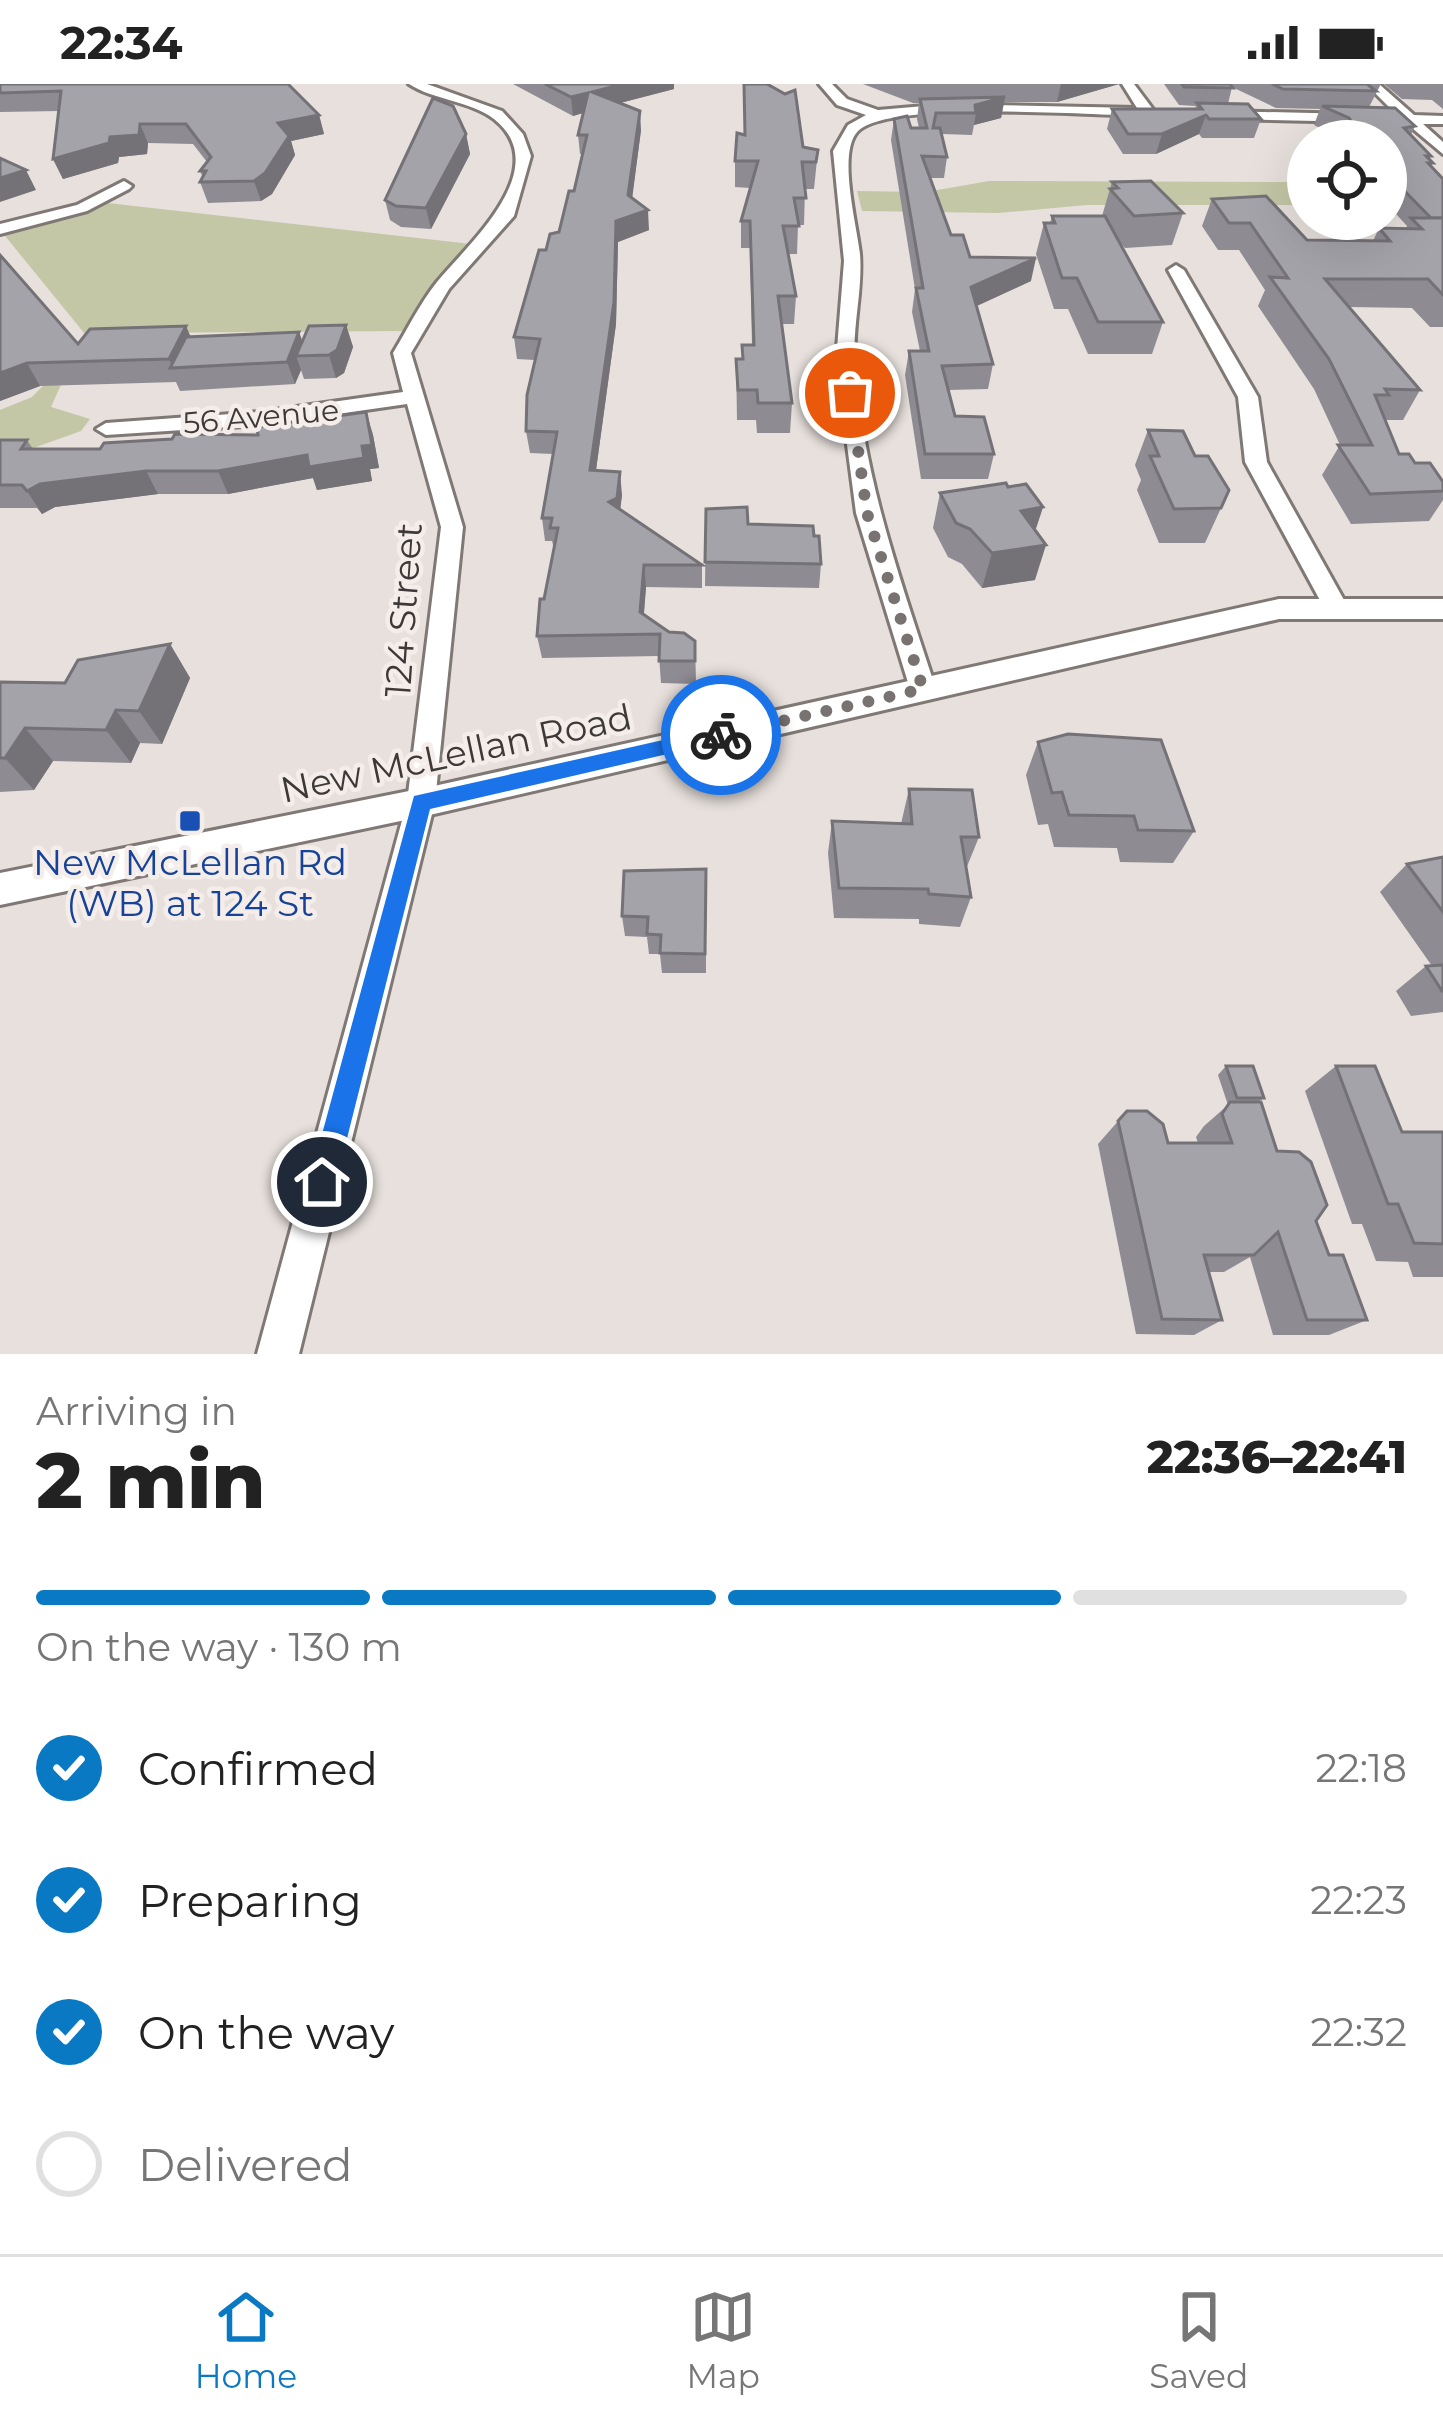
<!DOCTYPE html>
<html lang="en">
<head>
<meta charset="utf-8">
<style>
  :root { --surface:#fff; --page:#f6f6f6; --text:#222; --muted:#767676; --line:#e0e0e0; --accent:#0979c3 }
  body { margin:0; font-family:Montserrat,sans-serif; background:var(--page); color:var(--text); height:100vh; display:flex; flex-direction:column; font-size:45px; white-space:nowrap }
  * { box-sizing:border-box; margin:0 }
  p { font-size:39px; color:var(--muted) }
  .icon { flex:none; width:66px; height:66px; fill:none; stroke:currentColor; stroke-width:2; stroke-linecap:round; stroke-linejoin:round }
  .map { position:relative; height:1270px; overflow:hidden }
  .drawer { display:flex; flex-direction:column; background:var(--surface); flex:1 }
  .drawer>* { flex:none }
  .tools { position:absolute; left:1287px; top:36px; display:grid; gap:24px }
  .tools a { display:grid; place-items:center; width:120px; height:120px; border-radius:50%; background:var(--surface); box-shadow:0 12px 48px #0002; font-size:60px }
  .pin { position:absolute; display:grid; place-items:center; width:102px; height:102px; color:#fff; margin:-51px; border:6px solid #fff; border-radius:50%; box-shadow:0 3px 12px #0007 }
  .courier { position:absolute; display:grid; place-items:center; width:120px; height:120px; margin:-60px; border:9px solid #1a73e8; border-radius:50%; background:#fff; color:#222; box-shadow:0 3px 15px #0007 }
  .head em { font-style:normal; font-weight:800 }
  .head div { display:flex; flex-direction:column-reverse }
  .head { display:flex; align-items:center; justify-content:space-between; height:204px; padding:0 36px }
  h1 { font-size:78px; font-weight:800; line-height:90px }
  .bar { display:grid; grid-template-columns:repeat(4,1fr); gap:18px 12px; align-content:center; height:144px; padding:0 36px }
  .bar i { height:15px; border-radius:9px; background:var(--line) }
  .bar .active { background:var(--accent) }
  .bar p { grid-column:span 4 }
  ol { padding:0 36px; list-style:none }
  li { display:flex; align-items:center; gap:36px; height:132px }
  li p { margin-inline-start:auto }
  li .icon { padding:12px; border-radius:50%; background:var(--accent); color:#fff; stroke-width:4 }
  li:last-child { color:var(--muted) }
  li i { width:66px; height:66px; border:6px solid var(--line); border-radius:50% }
  .status { display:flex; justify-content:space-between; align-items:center; height:84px; padding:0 60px; background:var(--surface); direction:ltr }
  .status svg { height:33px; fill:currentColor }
  .dock { display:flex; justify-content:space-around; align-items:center; height:168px; border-top:3px solid var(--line); background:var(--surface); font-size:33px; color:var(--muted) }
  .dock a { display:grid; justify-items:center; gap:6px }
  .dock .active { color:var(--accent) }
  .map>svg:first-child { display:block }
  .green { fill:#c4c7a6 }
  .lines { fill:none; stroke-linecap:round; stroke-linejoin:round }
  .minor-casing { stroke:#7f7875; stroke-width:6 }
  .tertiary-casing { stroke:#7f7875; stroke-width:6 }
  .minor { fill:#fff; fill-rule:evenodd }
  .tertiary { fill:#fff; fill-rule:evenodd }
  .wall { fill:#8e8c92 }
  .shaded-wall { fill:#747277 }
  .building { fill:#a5a3aa; stroke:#747277; stroke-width:3 }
  .route { fill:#1a73e8 }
  .done { stroke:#787371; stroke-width:12; stroke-dasharray:0 21.6 }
  .transit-dot { fill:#1a4fb4; stroke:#f5ede9; stroke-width:4.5 }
  .labels { text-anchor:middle; stroke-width:9; stroke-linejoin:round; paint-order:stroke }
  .far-street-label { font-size:30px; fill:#3c3938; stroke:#f5ede9 }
  .street-label { font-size:36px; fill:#3c3938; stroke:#f5ede9 }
  .transit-label { font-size:36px; fill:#164399; stroke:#f5ede9 }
</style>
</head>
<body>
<div class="status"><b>22:34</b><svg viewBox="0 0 49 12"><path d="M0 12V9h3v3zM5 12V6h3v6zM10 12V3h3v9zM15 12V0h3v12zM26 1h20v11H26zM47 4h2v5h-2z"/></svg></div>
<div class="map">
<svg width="1443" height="1270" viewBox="0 0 1443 1270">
  <rect width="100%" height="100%" fill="#e7e0dc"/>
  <g class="green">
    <path d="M 989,97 L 1299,98 L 1308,100 L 1308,121 L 1087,121 L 998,129 L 862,127 L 857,107 L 926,108 Z"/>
    <path d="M 99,118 L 471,160 L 438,198 L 406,247 L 121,249 L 69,283 L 51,323 L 90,335 L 81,347 L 0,376 L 0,326 L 32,313 L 89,255 L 1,147 Z"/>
  </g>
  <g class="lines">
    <defs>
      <g id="minor">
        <path d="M 409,0 L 427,0 L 502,27 L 523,50 L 531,72 L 514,132 L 449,205 L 411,269 L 463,443 L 435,718 L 299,1270 L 257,1270 L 407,718 L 441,443 L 407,320 L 261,341 L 106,351 L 96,345 L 106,339 L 261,328 L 403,308 L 393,269 C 407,246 420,219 437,198 C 468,160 556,84 494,35 C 471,17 433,16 409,0 Z"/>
        <path d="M 819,0 L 832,0 L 847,15 L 878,26 L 948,20 L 1137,24 L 1122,0 L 1134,0 L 1155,28 L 1146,32 C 1096,31 889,16 858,47 C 837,68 857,141 860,170 C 863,206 852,243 855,279 C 863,393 901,498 936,605 L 923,615 L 910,605 L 856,429 L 836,277 L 844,177 L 833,67 L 848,41 L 866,31 L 837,21 Z"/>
        <path d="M 1366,0 L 1379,0 L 1414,31 L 1443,32 L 1443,40 L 1423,40 L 1443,58 L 1443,70 L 1406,39 L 1222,35 L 1215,31 L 1222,27 L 1397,31 Z"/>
        <path d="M 124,97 L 132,102 L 129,105 L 87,127 L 0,150 L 0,140 L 77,121 Z"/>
        <path d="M 1176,181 L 1184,186 L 1258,313 L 1267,378 L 1349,525 L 1346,531 L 1328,531 L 1245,378 L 1238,313 L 1168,186 Z"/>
      </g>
      <path id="tertiary" d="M 1279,515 L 1443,515 L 1443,535 L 1279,535 L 434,730 L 0,821 L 0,789 L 434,702 Z"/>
    </defs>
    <use href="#minor" class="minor-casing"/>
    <use href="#tertiary" class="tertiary-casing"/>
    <use href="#minor" class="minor"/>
    <use href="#tertiary" class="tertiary"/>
  </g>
  <g class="wall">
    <path d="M 0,0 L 319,31 L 324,50 L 291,57 L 295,71 L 272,110 L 261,117 L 208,119 L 200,98 L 203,94 L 200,87 L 207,78 L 193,60 L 148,59 L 147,70 L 119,73 L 118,79 L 63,95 L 53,75 L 59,27 L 0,28 Z"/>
    <path d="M 513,0 L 674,0 L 674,5 L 620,19 L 641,46 L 632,113 L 649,146 L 618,158 L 616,240 L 596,386 L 622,411 L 620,425 L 702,481 L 702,504 L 646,503 L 644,530 L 669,548 L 695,557 L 696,600 L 661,599 L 659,572 L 542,574 L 537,552 L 554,465 L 552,457 L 545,457 L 542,434 L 553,370 L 530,369 L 526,347 L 535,276 L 517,275 L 514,253 L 546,166 L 559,148 L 574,107 L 582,70 L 580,70 L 578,51 L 583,29 L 573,32 Z"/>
    <path d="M 863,0 L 1119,0 L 1057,18 L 1004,18 L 1001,34 L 974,41 L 972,51 L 942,50 L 947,73 L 944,94 L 930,94 L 951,151 L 970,173 L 1031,197 L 976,222 L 993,280 L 988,305 L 949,306 L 955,332 L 994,370 L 988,395 L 921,395 L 905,291 L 909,267 L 920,267 L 912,228 L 915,205 L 891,56 L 894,35 L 911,44 L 919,44 L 917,35 L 919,19 L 913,19 Z"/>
    <path d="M 1164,0 L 1381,0 L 1369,23 L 1415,42 L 1411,51 L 1431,72 L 1429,76 L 1433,79 L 1431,82 L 1443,95 L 1443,243 L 1430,243 L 1412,224 L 1350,223 L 1420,306 L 1403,336 L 1385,336 L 1399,370 L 1443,398 L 1443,416 L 1429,437 L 1351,440 L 1322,391 L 1340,361 L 1314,305 L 1258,222 L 1265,206 L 1239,166 L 1218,166 L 1202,142 L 1212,115 L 1307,156 L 1373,157 L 1379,144 L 1406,145 L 1407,142 L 1386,119 L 1386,57 L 1342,57 L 1340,54 L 1314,41 L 1320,25 L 1276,24 L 1232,3 L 1228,20 L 1261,35 L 1254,54 L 1202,54 L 1199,50 L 1156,70 L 1123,70 L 1107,45 L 1112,25 L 1195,25 L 1196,22 L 1179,21 Z"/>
    <path d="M 1384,0 L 1443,0 L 1443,25 L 1432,16 L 1402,15 Z"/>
    <path d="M 466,50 L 470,70 L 431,145 L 401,143 L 390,136 L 385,116 Z"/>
    <path d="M 803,63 L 818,66 L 814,105 L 805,105 L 804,141 L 798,141 L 797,170 L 788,170 L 796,212 L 794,240 L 782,240 L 792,319 L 790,349 L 757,349 L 756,336 L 737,336 L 736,275 L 742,275 L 742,261 L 752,261 L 750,164 L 741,164 L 741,137 L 750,104 L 735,103 L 735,77 Z"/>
    <path d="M 1112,98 L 1183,129 L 1172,161 L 1125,164 L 1119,157 L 1163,238 L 1152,270 L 1088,270 L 1068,225 L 1054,225 L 1036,170 L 1044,139 L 1050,139 L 1052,132 L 1102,132 Z"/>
    <path d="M 0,171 L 78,260 L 299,248 L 302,257 L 346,241 L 353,263 L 344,289 L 336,294 L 304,295 L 301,286 L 295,300 L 180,307 L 176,298 L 40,302 L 0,317 Z"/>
    <path d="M 366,328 L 373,351 L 379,384 L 370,385 L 372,397 L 317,406 L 313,394 L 228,410 L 158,410 L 55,423 L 42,430 L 37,424 L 0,424 L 0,356 L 27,356 L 33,365 L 100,365 L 258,351 Z"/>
    <path d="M 1148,346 L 1221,424 L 1205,459 L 1159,459 L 1137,406 L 1141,396 L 1135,381 Z"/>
    <path d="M 1008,403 L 1043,423 L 1035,446 L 1035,496 L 982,504 L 962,480 L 948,473 L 933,444 L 940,409 Z"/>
    <path d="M 706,425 L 748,440 L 814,452 L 821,480 L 819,504 L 705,502 Z"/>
    <path d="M 170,560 L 190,594 L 162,660 L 140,659 L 131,679 L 53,677 L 34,706 L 0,708 L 0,598 L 65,599 Z"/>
    <path d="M 1038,658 L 1194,747 L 1173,779 L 1120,778 L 1117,764 L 1054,763 L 1048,740 L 1038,741 L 1026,691 Z"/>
    <path d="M 909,705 L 979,753 L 966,785 L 971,813 L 960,843 L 919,840 L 919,835 L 834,834 L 828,769 L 832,737 L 901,740 Z"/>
    <path d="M 1443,773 L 1443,928 L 1411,932 L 1396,907 L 1426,882 L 1432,882 L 1380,808 L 1407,780 Z"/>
    <path d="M 706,785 L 706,889 L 662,889 L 660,870 L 649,870 L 647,853 L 625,852 L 622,832 Z"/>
    <path d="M 1226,982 L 1264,1014 L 1258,1018 L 1277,1067 L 1316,1137 L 1329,1171 L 1367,1236 L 1329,1251 L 1273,1251 L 1250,1173 L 1224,1188 L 1209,1188 L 1222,1236 L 1194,1251 L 1136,1250 L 1098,1060 L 1127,1027 L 1168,1059 L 1198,1059 L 1196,1053 L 1204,1042 L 1228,1021 L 1218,991 Z"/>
    <path d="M 1336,982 L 1402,1048 L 1443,1048 L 1443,1193 L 1413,1193 L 1408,1178 L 1376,1177 L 1362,1140 L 1352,1140 L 1305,1007 Z"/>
  </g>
  <g class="shaded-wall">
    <path d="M 623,0 L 674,0 L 674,5 L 593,26 L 592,8 Z"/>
    <path d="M 1061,0 L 1119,0 L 1057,18 Z"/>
    <path d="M 588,9 L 589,27 L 573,32 L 571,13 Z"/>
    <path d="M 1005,13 L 1001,34 L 974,41 L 976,29 L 975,21 Z"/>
    <path d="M 640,27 L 641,46 L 630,131 L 628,111 Z"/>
    <path d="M 319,31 L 324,50 L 291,57 L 295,71 L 272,110 L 261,117 L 254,97 L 278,39 Z"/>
    <path d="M 1206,31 L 1199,50 L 1156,70 L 1162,50 Z"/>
    <path d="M 140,40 L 148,59 L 147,70 L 119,73 L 118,79 L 63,95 L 53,75 L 110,53 Z"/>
    <path d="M 466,50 L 470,70 L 431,145 L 426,124 Z"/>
    <path d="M 26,86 L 36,106 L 0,118 L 0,94 Z"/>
    <path d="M 648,126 L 649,146 L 618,158 L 616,240 L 593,408 L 590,386 L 616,137 Z"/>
    <path d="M 1036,174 L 1031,197 L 966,227 L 971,203 Z"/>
    <path d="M 346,241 L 353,263 L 344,289 L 336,294 L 329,271 Z"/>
    <path d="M 186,242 L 196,265 L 173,284 L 169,275 Z"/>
    <path d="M 299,248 L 307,270 L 296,272 L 301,286 L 295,300 L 287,278 Z"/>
    <path d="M 27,279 L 40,302 L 0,317 L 0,289 Z"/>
    <path d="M 366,328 L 373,351 L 379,384 L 370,385 L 372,397 L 317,406 L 313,394 L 228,410 L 218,387 L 362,362 Z"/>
    <path d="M 146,387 L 158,410 L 55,423 L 42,430 L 27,407 L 40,400 Z"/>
    <path d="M 620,388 L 622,411 L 619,436 L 609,418 Z"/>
    <path d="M 1043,423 L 1032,457 L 1021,427 Z"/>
    <path d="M 1046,461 L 1035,496 L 982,504 L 992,469 Z"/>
    <path d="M 644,481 L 646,503 L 642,550 L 640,528 Z"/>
    <path d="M 170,560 L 190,594 L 162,660 L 139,627 Z"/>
    <path d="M 116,626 L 140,659 L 131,679 L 106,646 Z"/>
    <path d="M 25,644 L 53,677 L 34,706 L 5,674 Z"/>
  </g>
  <g class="building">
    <path d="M 0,0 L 288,0 L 319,31 L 278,39 L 289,52 L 265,89 L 254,97 L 200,98 L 206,87 L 200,87 L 211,73 L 186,40 L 140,40 L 139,51 L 110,53 L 109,59 L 53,75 L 61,7 L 0,9 Z"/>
    <path d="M 545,0 L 623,0 L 592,8 L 640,27 L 628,111 L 648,126 L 616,137 L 614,218 L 590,386 L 620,388 L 617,414 L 609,418 L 702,481 L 644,481 L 640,528 L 669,548 L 684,549 L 695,557 L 695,577 L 659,577 L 660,550 L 537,552 L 540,515 L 544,515 L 558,444 L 550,444 L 552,434 L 542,434 L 557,348 L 526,347 L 527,311 L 540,255 L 514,253 L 539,166 L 546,166 L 550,150 L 559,148 L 569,107 L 574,107 L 587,51 L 578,51 L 588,9 L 571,13 Z"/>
    <path d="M 744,0 L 767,0 L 785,10 L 795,6 L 803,63 L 818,66 L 816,78 L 802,78 L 806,114 L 794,114 L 799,142 L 783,142 L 796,212 L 778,212 L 792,319 L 758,319 L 757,306 L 738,306 L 736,275 L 743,275 L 742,261 L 754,261 L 750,137 L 741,137 L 758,77 L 735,77 L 737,49 L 745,51 Z"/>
    <path d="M 1182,0 L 1230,0 L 1233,4 L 1184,3 Z"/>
    <path d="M 1272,0 L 1367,0 L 1376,7 L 1283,5 Z"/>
    <path d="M 1005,13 L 975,21 L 976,29 L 936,29 L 933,44 L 940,44 L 947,73 L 922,72 L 951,151 L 963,151 L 970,173 L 1036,174 L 971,203 L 993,280 L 942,282 L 955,332 L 984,333 L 994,370 L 925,370 L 909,267 L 929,267 L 916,204 L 923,204 L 894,35 L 907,32 L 911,44 L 927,44 L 920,15 Z"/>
    <path d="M 433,14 L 453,22 L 466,50 L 426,124 L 396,122 L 385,116 Z"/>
    <path d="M 1197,19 L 1248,20 L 1261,35 L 1209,35 L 1206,31 L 1162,50 L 1128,50 L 1112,25 L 1202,25 Z"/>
    <path d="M 1322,22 L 1395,24 L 1415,42 L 1404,44 L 1431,72 L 1426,72 L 1433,79 L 1428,79 L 1443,95 L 1443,134 L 1431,134 L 1386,88 L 1386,57 L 1364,57 L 1349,34 Z"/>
    <path d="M 0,74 L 26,86 L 0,94 Z"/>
    <path d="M 1151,97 L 1183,129 L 1134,132 L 1110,105 L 1118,104 L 1112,98 Z"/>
    <path d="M 1266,112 L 1307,156 L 1390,157 L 1379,144 L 1422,145 L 1411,134 L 1443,134 L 1443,211 L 1428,195 L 1325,195 L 1420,306 L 1385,305 L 1389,311 L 1375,311 L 1399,370 L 1409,370 L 1415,379 L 1430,379 L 1443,398 L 1443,407 L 1370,410 L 1338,361 L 1372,361 L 1329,275 L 1270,193 L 1288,194 L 1250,139 L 1229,139 L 1212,115 Z"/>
    <path d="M 1052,132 L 1105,132 L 1163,238 L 1098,238 L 1077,194 L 1062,194 L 1044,139 L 1055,139 Z"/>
    <path d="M 0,171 L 78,260 L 90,245 L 186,242 L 169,275 L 27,279 L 0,289 Z"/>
    <path d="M 346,241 L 337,266 L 329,271 L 296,272 L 309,242 Z"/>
    <path d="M 299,248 L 287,278 L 170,284 L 186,253 Z"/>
    <path d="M 366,328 L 372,361 L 362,362 L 364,374 L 309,383 L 307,371 L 218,387 L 146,387 L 40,400 L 27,407 L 22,401 L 0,401 L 0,356 L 27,356 L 21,365 L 100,365 L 104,359 L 172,355 L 175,350 L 258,351 L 257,343 Z"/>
    <path d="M 1148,346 L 1183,347 L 1195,372 L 1208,372 L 1229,406 L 1221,424 L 1174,425 L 1150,372 L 1159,372 Z"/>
    <path d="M 1006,399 L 1008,403 L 1026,400 L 1043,423 L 1021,427 L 1046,461 L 992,469 L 970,445 L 956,439 L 940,409 Z"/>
    <path d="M 747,423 L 748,440 L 813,442 L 814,452 L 819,452 L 821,480 L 705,478 L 706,425 Z"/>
    <path d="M 170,560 L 139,627 L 116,626 L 106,646 L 25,644 L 5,674 L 0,674 L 0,598 L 65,599 L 78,576 Z"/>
    <path d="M 1068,650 L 1161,656 L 1194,747 L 1138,746 L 1134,732 L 1069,731 L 1062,708 L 1052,709 L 1038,658 Z"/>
    <path d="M 909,705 L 972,706 L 979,753 L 961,753 L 971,813 L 929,810 L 928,805 L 839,804 L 832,737 L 912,740 Z"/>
    <path d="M 1443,773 L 1443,828 L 1407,780 Z"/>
    <path d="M 706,785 L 705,870 L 660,869 L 661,851 L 647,850 L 648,833 L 622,832 L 624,787 Z"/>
    <path d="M 1443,881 L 1443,907 L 1442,907 L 1426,882 Z"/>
    <path d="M 1226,982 L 1253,982 L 1264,1014 L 1237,1014 Z"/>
    <path d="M 1336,982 L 1375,982 L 1402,1048 L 1443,1048 L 1443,1160 L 1414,1159 L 1398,1120 L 1388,1120 Z"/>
    <path d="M 1230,1018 L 1261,1018 L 1277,1067 L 1299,1068 L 1311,1078 L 1327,1121 L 1316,1137 L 1329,1171 L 1343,1171 L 1367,1236 L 1307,1236 L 1278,1148 L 1254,1171 L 1204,1171 L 1222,1236 L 1162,1235 L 1118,1037 L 1127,1027 L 1147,1027 L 1163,1040 L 1168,1059 L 1232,1059 L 1222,1030 Z"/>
  </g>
  <path class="route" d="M 721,643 L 728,645 L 728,656 L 430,725 L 336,1098 L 332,1107 L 322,1111 L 313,1107 L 309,1098 L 414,712 Z"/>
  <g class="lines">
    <path class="done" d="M 721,651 L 923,605 L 867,429 L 850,309"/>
  </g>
  <rect class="transit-dot" x="178" y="725" width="24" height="24" rx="6"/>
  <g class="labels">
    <g class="far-street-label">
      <text transform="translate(261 333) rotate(-5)" y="10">56 Avenue</text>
    </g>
    <g class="street-label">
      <text transform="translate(403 526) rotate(-86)" y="13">124 Street</text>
      <text transform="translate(456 669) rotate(-12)" y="13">New McLellan Road</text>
    </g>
    <g class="transit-label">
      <text x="190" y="791">New McLellan Rd<tspan x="190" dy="41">(WB) at 124 St</tspan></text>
    </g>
  </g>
</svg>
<div class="tools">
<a><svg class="icon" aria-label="locate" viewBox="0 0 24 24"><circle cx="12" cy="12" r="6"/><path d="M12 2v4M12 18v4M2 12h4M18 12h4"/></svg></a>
</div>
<div class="pin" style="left:850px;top:309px;background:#ea580c"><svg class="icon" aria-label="bag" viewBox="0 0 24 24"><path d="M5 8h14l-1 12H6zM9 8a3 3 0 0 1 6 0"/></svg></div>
<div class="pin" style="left:322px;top:1098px;background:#1f2937"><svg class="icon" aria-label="home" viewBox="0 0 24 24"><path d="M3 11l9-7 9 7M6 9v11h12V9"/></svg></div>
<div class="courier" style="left:721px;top:651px"><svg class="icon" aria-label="bike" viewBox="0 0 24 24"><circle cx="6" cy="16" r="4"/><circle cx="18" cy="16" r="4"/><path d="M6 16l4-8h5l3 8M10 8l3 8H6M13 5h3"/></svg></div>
</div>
<section class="drawer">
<div class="head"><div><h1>2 min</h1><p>Arriving in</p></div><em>22:36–22:41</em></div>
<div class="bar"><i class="active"></i><i class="active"></i><i class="active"></i><i></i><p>On the way · 130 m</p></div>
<ol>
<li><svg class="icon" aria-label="check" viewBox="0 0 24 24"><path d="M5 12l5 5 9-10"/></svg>Confirmed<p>22:18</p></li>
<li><svg class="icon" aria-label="check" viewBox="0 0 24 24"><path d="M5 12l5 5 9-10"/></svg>Preparing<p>22:23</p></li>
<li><svg class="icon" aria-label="check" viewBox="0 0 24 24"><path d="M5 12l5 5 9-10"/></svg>On the way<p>22:32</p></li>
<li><i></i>Delivered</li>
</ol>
</section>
<nav class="dock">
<a class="active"><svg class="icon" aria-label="home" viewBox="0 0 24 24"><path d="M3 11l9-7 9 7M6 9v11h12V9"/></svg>Home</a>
<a><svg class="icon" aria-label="map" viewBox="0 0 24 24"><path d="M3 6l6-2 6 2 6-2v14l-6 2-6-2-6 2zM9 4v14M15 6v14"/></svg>Map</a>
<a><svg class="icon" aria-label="saved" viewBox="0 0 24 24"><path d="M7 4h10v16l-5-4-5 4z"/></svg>Saved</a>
</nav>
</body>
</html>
